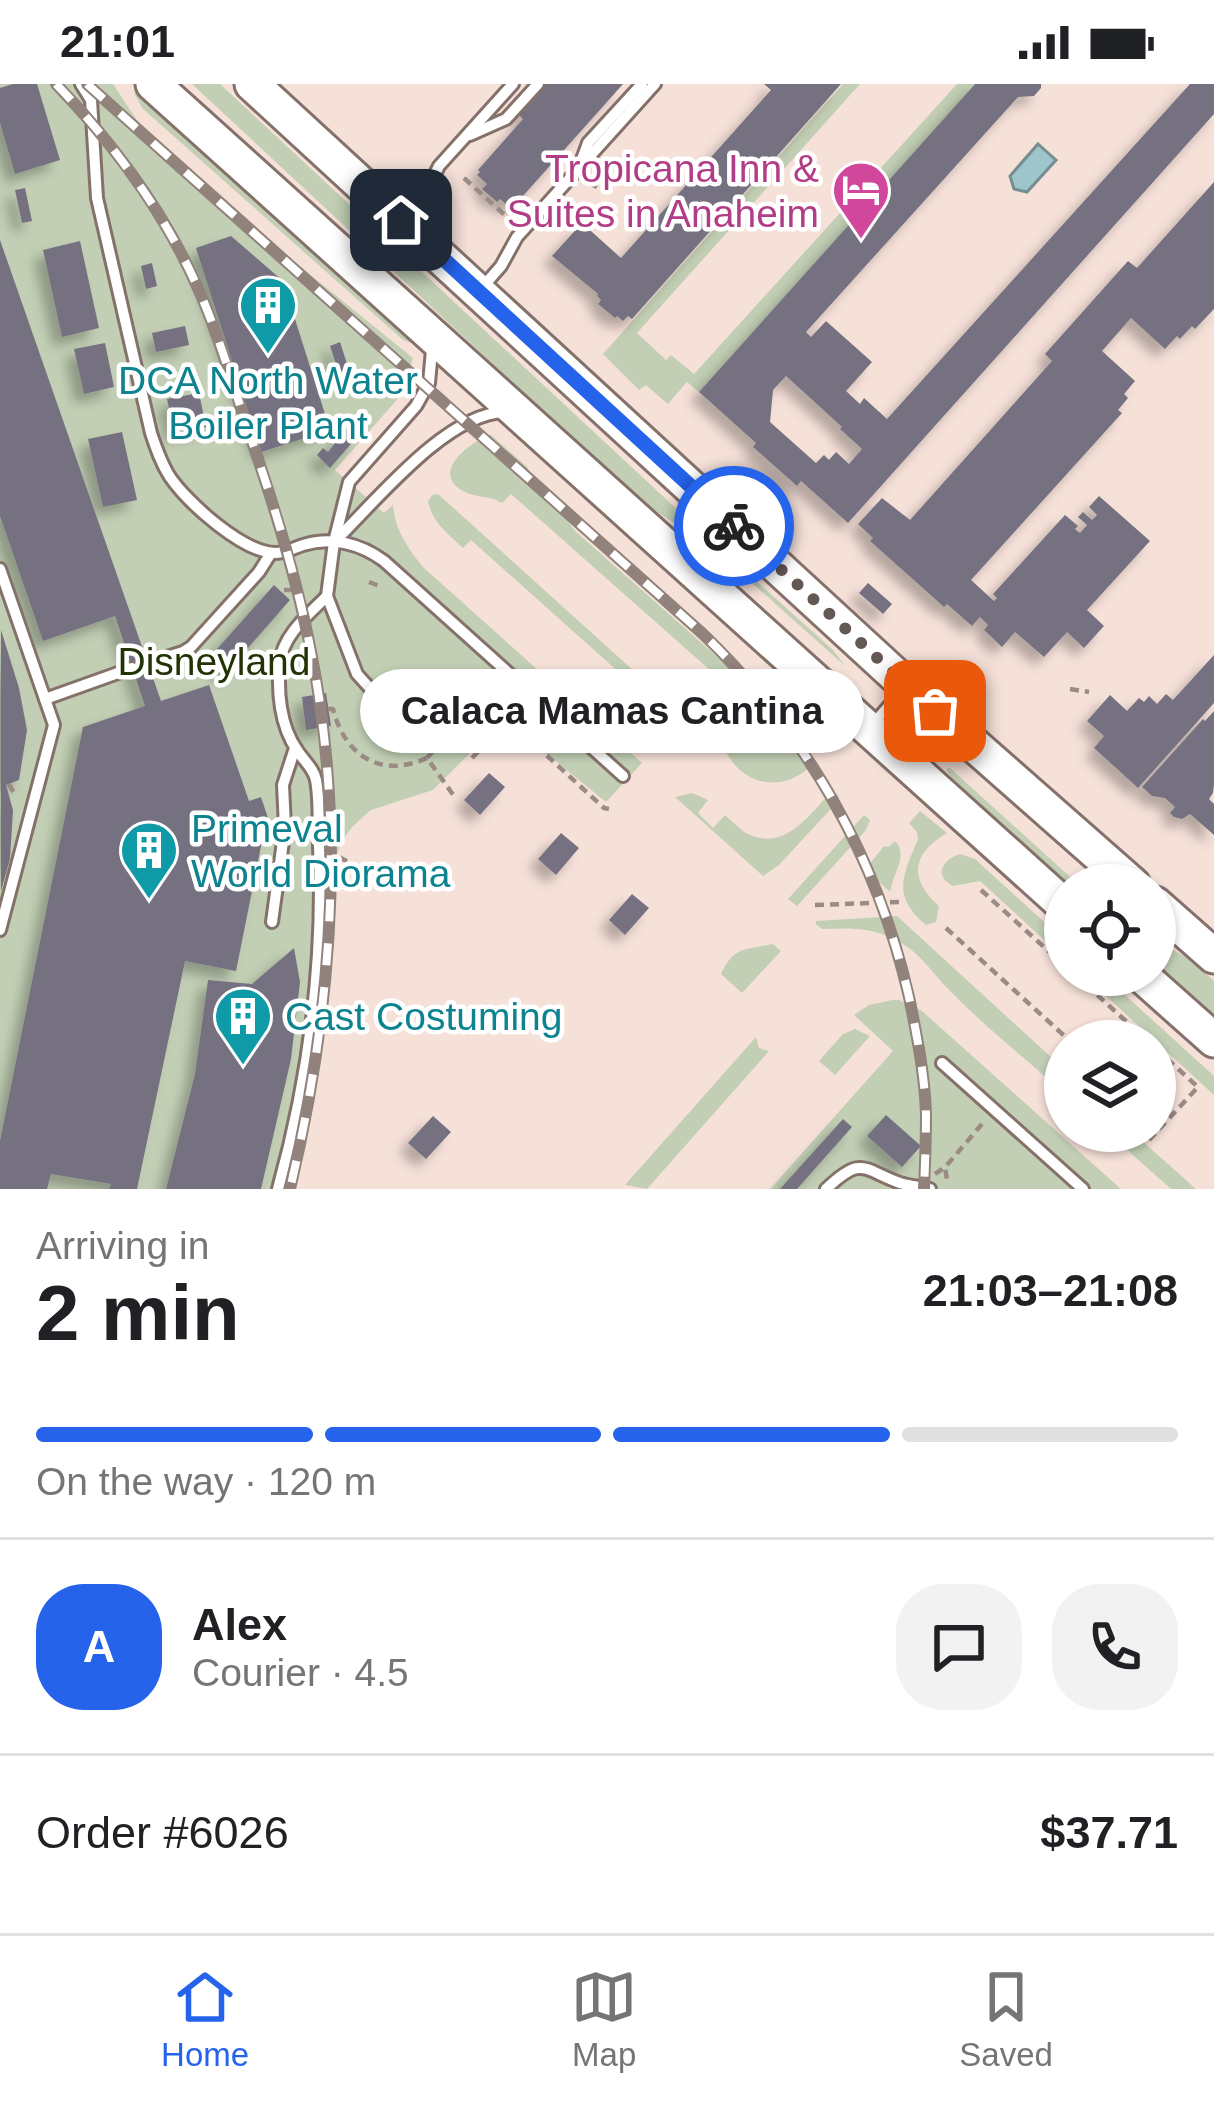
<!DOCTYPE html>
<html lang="en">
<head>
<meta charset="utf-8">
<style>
  :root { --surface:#fff; --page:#f2f2f2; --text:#202124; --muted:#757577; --line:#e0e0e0; --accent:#2563eb }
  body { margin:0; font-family:Helvetica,sans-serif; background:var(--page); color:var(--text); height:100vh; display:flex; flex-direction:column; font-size:45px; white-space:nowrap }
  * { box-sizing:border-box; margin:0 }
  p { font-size:39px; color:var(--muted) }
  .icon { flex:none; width:66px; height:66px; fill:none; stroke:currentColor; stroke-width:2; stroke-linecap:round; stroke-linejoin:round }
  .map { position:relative; height:1105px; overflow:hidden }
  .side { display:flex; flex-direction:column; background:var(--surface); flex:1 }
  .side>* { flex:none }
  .buttons { position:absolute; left:1044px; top:780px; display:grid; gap:24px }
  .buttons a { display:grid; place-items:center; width:132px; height:132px; border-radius:50%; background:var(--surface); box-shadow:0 3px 9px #0004; font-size:60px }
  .pin { position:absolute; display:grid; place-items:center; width:102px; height:102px; color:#fff; margin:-51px; border-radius:24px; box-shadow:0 6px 18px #0006 }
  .courier { position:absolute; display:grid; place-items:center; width:120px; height:120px; margin:-60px; border:9px solid #2563eb; border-radius:50%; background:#fff; color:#222; box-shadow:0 3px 15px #0007 }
  .bubble { position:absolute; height:84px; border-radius:42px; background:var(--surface); box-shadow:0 3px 9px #0004; font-size:39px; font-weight:800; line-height:84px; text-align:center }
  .summary em { font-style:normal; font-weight:800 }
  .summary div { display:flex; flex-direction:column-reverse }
  .summary { display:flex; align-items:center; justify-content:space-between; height:204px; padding:0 36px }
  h1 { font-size:78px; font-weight:800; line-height:90px }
  .bar { display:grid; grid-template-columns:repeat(4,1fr); gap:18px 12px; align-content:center; height:144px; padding:0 36px }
  .bar i { height:15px; border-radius:9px; background:var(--line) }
  .bar .on { background:var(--accent) }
  .bar p { grid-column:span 4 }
  .line { display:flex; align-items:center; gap:30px; padding:0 36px; border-top:3px solid var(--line) }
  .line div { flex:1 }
  .round { display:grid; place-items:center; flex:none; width:126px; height:126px; border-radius:48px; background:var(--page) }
  .status { display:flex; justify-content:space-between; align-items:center; height:84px; padding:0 60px; background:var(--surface); direction:ltr }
  .status svg { height:33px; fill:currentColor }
  .tabs { display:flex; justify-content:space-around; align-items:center; height:168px; border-top:3px solid var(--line); background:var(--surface); font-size:33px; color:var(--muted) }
  .tabs a { display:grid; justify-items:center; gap:6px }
  .tabs .on { color:var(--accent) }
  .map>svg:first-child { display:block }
  .green { fill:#c2cfb4 }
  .water { fill:#9ec4cc; stroke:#758e92; stroke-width:3 }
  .building { fill:#757181; fill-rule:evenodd; filter:url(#shadow) }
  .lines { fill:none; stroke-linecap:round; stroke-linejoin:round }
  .lane-casing { stroke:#84716a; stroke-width:16 }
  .primary-casing { stroke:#84716a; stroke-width:39 }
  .path { stroke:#9a8b85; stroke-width:4.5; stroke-dasharray:9 6; stroke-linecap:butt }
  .lane { stroke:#fff; stroke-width:10 }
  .primary { stroke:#fff; stroke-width:33 }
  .rail-casing { stroke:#91827c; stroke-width:12 }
  .rail { stroke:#fff; stroke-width:8; stroke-dasharray:22; stroke-linecap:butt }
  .done { stroke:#645854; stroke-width:12; stroke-dasharray:0 21.6 }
  .route { stroke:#2563eb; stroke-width:15 }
  .labels { text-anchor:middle; stroke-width:9; stroke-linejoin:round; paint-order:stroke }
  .hotel-label { font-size:39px; fill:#b23c85; stroke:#fff; text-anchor:end }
  .culture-label { font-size:39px; fill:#0d838f; stroke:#fff; text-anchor:start }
  .park-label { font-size:39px; fill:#223305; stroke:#fff }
</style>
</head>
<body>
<div class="status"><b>21:01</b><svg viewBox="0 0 49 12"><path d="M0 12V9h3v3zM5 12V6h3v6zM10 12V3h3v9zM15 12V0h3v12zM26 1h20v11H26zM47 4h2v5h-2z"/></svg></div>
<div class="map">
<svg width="1214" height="1105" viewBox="0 0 1214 1105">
  <defs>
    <filter id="shadow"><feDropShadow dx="-9" dy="9" stdDeviation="6" flood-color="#0004"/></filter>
  </defs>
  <rect width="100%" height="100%" fill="#f6e1d9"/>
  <g class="green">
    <path d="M 0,0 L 113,0 L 144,47 L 244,137 L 413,274 L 402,310 L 335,386 L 384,429 L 393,421 C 395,446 408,465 424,484 L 642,679 L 606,718 L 504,635 L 433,706 L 371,726 L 352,743 L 342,757 L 336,772 L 325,933 L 311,1030 L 295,1105 L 0,1105 Z"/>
    <path d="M 192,0 L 220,0 L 696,443 L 833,566 L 845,582 L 714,465 L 640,417 Z"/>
    <path d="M 843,0 L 860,0 L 637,249 L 666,276 L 671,271 L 694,290 L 957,0 L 975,0 L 699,308 L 687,298 L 668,320 L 646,301 L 639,306 L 603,270 Z"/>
    <path d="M 133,7 L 348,196 L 412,259 L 403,256 L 142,24 Z"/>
    <path d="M 491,351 L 526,382 L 575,447 L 730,584 L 720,595 L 511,410 L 502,419 C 489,411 475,414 463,407 C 429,388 471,357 491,351 Z"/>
    <path d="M 438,410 L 686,634 L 679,642 L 471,456 L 463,464 C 448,450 433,439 428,418 L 432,411 Z"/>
    <path d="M 734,595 L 768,615 L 785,630 L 781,634 L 787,640 L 792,636 L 796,640 L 796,666 L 809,684 C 781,708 744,702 726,668 C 719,653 716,636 709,621 Z"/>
    <path d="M 949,683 L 1079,801 L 1068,801 L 959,703 L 946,686 Z"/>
    <path d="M 831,708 L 838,711 L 839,716 L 779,781 L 763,792 L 675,713 L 692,709 L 708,716 L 698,729 L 713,744 L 725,731 C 732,737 740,746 748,750 C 785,768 810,730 831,708 Z"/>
    <path d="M 920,727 L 947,749 C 911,770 909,795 939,822 L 936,838 L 926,841 C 891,811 903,792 918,755 L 917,748 L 909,739 Z"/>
    <path d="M 864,731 L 870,736 L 866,746 L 797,822 L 788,815 Z"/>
    <path d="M 895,757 C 909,771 893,788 891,806 L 889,807 L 870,790 L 868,782 L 884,762 L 888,763 Z"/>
    <path d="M 960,770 L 975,775 L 1065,857 L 1065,875 L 980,797 L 953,802 C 934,792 941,776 960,770 Z"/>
    <path d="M 897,832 L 1065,986 L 1065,1010 C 1026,975 984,942 948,905 C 930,886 919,867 894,855 C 870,843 848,844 822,845 L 816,840 L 816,837 Z"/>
    <path d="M 1155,856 L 1190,875 L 1214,897 L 1214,932 L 1155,879 Z"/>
    <path d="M 773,860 L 781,867 L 742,909 L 721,890 C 734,862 744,866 773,860 Z"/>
    <path d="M 1083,891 L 1103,891 L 1214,992 L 1214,1011 Z"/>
    <path d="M 892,916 L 899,916 L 922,927 L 1121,1105 L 770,1105 L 893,967 L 854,931 L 869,921 Z"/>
    <path d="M 855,945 L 870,952 L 835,991 L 819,977 L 843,950 Z"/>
    <path d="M 756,953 L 759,964 L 769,967 L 647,1105 L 625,1101 Z"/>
    <path d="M 1106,1047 L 1131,1047 L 1196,1105 L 1171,1105 Z"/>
  </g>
  <path class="water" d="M 1038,60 L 1056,76 L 1027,108 L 1014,105 L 1010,92 Z"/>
  <g class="building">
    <path d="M 13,0 L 37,0 L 60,76 L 15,90 L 0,39 L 0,4 Z"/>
    <path d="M 544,0 L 623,0 L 514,122 L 512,120 L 509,123 L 500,115 L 497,118 L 482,105 L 487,100 L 477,91 L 480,88 L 478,86 L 523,35 L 518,30 Z"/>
    <path d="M 764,0 L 841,0 L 632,235 L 628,232 L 623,237 L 617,232 L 615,234 L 598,220 L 601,216 L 597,212 L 598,210 L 552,172 L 582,139 L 621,174 L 771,6 Z"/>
    <path d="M 975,0 L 1041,0 L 1041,4 L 1034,12 L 1018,13 L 806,248 L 811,253 L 826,237 L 872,278 L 846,307 L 860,320 L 864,314 L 887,335 L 1190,0 L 1214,0 L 1214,30 L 848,439 L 801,397 L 797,402 L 753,363 L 756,359 L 699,308 ZM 786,292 L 842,343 L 840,345 L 862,365 L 849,380 L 836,368 L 829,376 L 824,371 L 816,379 L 770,338 L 773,306 Z"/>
    <path d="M 1214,98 L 1214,225 L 1195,245 L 1192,242 L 1180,255 L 1177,252 L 1165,265 L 1131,234 L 1102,267 L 1135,297 L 1124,310 L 1128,314 L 1118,326 L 1122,329 L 971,496 L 994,517 L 997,514 L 993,510 L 1065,431 L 1078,442 L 1075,445 L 1080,449 L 1087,441 L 1078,433 L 1083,428 L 1092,436 L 1097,431 L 1089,423 L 1099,412 L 1150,457 L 1087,526 L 1104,542 L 1084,564 L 1067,548 L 1044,573 L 1015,548 L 1002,563 L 984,546 L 988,541 L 980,533 L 972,542 L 947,520 L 944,523 L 870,457 L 873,454 L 858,440 L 882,414 L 910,436 L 1052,277 L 1045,270 L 1128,177 L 1137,184 Z"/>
    <path d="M 25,104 L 32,137 L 22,139 L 15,106 Z"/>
    <path d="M 231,152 L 283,197 L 330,346 L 261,368 L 196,164 Z"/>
    <path d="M 0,156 L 161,617 L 209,601 L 249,717 L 261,713 L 268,734 L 256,738 L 262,757 L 236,887 L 185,877 L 137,1105 L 109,1105 L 111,1100 L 51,1090 L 47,1105 L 0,1105 L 0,1057 L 83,643 L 145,622 L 115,532 L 43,557 L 0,432 Z"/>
    <path d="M 80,157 L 99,244 L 62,253 L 43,166 Z"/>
    <path d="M 152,179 L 157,202 L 146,205 L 141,182 Z"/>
    <path d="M 185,242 L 189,261 L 156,268 L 152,249 Z"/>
    <path d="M 340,258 L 350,289 L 340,292 L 330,262 Z"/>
    <path d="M 105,259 L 114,303 L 84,310 L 74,265 Z"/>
    <path d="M 199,309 L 206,343 L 174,349 L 167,315 Z"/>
    <path d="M 348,343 L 358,352 L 330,384 L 317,371 L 323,364 L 328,368 Z"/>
    <path d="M 122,348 L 137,416 L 103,423 L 88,355 Z"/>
    <path d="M 868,499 L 892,520 L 883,530 L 859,509 Z"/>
    <path d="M 274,501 L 290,516 L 226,589 L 209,574 Z"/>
    <path d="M 1,546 L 19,604 L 27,646 L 19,696 L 6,701 L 13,726 L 10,775 L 1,807 Z"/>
    <path d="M 1214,571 L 1214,619 L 1138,704 L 1094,664 L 1104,652 L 1087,637 L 1110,611 L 1127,627 L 1139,614 L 1144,618 L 1149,612 L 1157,620 L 1166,610 L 1173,616 Z"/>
    <path d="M 326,609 L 331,642 L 306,646 L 302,613 Z"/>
    <path d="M 1214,627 L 1214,700 L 1213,709 L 1209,715 L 1214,720 L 1214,751 L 1190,730 L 1182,735 L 1174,733 L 1170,729 L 1175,723 L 1165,714 L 1152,712 L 1142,703 L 1203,635 L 1205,637 Z"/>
    <path d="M 489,689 L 505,703 L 480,731 L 464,716 Z"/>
    <path d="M 561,749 L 579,764 L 556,791 L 538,775 Z"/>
    <path d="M 632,810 L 649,824 L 625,851 L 609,836 Z"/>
    <path d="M 294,864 L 300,898 L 291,975 L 261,1105 L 166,1105 L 195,990 L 208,896 L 252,900 Z"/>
    <path d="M 886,1031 L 921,1062 L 902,1083 L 867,1052 Z"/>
    <path d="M 433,1032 L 451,1048 L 426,1075 L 408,1059 Z"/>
    <path d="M 843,1035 L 852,1043 L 797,1105 L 780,1105 Z"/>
  </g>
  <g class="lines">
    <defs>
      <g id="lane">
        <path d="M 81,0 L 91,16 L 97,114 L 151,349 C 156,364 161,379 170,393 C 188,419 243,469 276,469 C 286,469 294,464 303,461 C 332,452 361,460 384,477 L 623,692"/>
        <path d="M 470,51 L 506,35 L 538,0"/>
        <path d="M 581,78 L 588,59 L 642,0"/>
        <path d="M 405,131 L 425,110 L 439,82 L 513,0"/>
        <path d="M 480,206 L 501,182 L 517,153 L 655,0"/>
        <path d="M 336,456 C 377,416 446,330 504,328"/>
        <path d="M 0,485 L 54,641 L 0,846"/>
        <path d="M 148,579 L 183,568 L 191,563 L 259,488 L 271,469"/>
        <path d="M 45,615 L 132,584"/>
        <path d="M 396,633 L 357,590 L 327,512 L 334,458 L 349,398 L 416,322 L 429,299 L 432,266"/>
        <path d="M 873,640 L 904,605"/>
        <path d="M 901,670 L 934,628"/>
        <path d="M 272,838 L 285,743 L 283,701 L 295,664"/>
        <path d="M 942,979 L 1083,1105"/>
        <path d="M 278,1105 C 309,993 324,876 319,761 C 318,740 320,717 316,696 C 314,685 304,677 297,666 C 280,642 277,607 280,578 C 283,551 308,531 327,512"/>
        <path d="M 826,1105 C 862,1071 862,1085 900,1099 C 909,1102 921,1103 930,1105"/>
      </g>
      <g id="primary">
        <path d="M 153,0 L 1065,822"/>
        <path d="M 252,0 L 907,602 L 1133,801"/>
        <path d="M 1155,820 L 1214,872"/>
        <path d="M 1141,891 L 1214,956"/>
      </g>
    </defs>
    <use href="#lane" class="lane-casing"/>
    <use href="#primary" class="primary-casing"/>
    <g class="path">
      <path d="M 464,94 L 507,133"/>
      <path d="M 589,99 L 605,107"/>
      <path d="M 568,122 L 585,130"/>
      <path d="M 369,498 L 382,503"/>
      <path d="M 284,506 L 300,506 L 302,511"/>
      <path d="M 311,552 L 321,605"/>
      <path d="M 1070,605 L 1089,608"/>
      <path d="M 328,625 L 333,625 C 345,672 381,695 427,674 L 454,712"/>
      <path d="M 427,674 C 451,648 456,625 433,595"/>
      <path d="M 472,674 L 508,636 L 604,724 L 609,725"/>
      <path d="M 9,700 L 16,713"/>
      <path d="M 339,773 L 356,782"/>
      <path d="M 981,806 L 1065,882"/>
      <path d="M 815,821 L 899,818"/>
      <path d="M 946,844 L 1070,957"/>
      <path d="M 1075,891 L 1148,957"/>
      <path d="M 1149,1056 L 1198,1003 L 1155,964"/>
      <path d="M 947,1081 L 982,1040"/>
      <path d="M 935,1090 L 945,1083 L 947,1096"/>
    </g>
    <use href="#lane" class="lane"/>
    <use href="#primary" class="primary"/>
    <defs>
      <g id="rail">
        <path d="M 56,0 C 114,60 167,132 200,209 C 218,250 231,294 245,337 C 272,414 297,493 312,573 C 346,749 331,932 290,1105"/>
        <path d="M 87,0 L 703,550 C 807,650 877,773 909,913 C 917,952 925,992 926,1031 C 926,1056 925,1081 924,1105"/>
      </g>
    </defs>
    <use href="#rail" class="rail-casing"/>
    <use href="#rail" class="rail"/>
  </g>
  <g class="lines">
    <path class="done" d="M 734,442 L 935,627"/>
    <path class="route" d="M 401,136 L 734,442"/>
  </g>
  <defs>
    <symbol id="hotel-pin" viewBox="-11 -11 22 30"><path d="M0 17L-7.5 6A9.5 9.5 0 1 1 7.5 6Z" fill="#d1479c" stroke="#fff"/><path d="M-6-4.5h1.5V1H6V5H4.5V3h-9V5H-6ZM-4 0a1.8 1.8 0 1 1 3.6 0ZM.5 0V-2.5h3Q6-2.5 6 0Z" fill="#fff"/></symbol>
    <symbol id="building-pin" viewBox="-11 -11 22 30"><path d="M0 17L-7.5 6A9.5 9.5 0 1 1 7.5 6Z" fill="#0f9aa8" stroke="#fff"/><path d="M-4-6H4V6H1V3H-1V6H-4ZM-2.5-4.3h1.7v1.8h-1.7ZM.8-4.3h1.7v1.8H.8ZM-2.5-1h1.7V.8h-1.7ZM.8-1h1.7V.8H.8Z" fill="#fff"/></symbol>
  </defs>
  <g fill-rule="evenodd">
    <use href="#hotel-pin" x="828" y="73" width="66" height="90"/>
    <use href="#building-pin" x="235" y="188" width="66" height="90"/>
    <use href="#building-pin" x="116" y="733" width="66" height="90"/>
    <use href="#building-pin" x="210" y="899" width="66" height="90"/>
  </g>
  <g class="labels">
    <g class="hotel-label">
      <text x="819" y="98">Tropicana Inn &amp;<tspan x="819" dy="45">Suites in Anaheim</tspan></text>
    </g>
    <g class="culture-label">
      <text x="268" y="310" text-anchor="middle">DCA North Water<tspan x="268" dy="45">Boiler Plant</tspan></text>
      <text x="191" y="758">Primeval<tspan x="191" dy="45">World Diorama</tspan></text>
      <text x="285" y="946">Cast Costuming</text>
    </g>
    <g class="park-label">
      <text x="214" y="591">Disneyland</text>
    </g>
  </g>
</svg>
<div class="buttons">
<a><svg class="icon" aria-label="locate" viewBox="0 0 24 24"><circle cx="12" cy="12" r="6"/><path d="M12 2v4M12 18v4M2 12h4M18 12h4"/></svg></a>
<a><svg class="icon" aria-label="layers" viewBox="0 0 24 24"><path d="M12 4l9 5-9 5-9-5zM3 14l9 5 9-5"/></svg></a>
</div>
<div class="pin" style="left:935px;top:627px;background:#ea580c"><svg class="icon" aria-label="bag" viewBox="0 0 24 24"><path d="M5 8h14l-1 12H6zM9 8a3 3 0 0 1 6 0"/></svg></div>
<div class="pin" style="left:401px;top:136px;background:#1f2937"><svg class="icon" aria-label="home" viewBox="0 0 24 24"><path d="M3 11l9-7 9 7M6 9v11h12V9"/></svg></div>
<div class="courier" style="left:734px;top:442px"><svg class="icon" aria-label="bike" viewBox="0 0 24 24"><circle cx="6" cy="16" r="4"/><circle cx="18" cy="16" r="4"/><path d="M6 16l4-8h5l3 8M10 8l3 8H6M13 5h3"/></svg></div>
<div class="bubble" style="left:360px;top:585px;width:504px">Calaca Mamas Cantina</div>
</div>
<section class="side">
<div class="summary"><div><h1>2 min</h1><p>Arriving in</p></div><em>21:03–21:08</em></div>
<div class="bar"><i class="on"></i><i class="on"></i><i class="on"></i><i></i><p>On the way · 120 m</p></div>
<div class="line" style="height:216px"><b class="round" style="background:var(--accent);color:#fff">A</b><div><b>Alex</b><p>Courier · 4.5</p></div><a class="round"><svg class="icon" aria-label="chat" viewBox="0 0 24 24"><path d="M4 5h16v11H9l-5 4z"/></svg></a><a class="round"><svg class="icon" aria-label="phone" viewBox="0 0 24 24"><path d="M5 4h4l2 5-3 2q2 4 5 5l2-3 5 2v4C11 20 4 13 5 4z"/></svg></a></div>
<div class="line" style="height:156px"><div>Order #6026</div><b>$37.71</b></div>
</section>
<nav class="tabs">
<a class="on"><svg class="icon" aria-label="home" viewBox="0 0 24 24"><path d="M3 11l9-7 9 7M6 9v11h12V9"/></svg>Home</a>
<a><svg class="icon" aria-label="map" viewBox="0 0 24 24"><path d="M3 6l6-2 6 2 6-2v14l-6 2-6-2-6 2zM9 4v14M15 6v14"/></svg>Map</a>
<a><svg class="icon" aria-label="saved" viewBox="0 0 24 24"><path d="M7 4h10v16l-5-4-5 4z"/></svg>Saved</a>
</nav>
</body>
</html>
